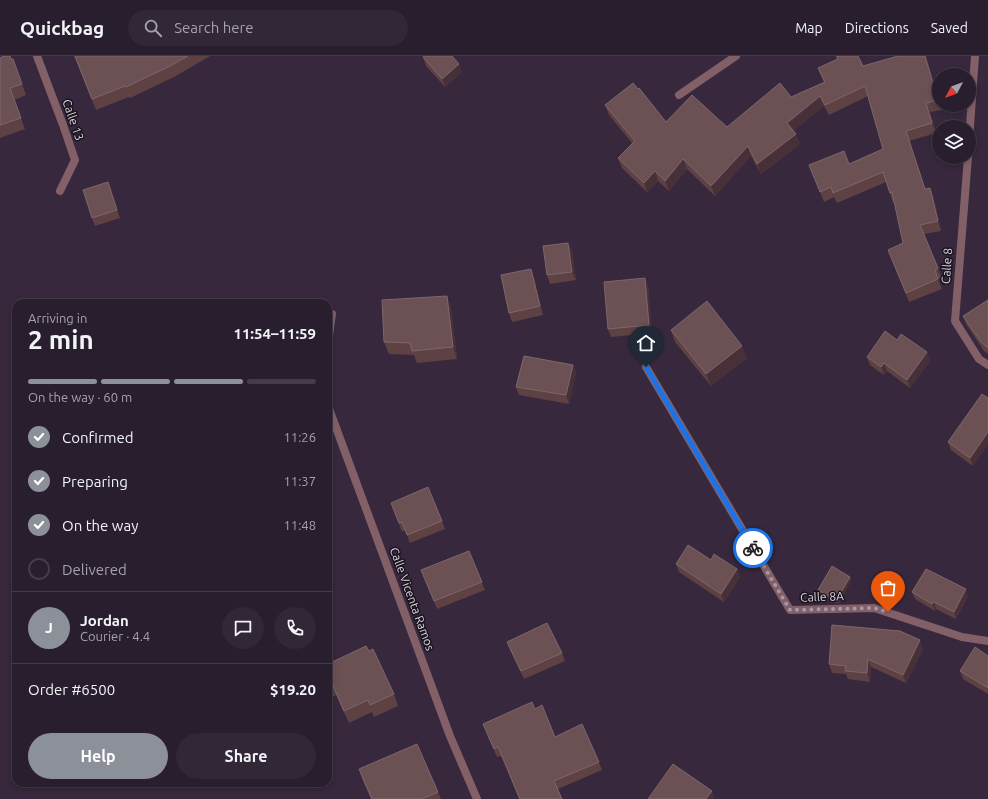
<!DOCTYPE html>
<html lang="en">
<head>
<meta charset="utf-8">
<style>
  :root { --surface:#291e2e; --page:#312736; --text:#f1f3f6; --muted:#a5a2aa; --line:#453c4a; --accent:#8c9099 }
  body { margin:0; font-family:Ubuntu,sans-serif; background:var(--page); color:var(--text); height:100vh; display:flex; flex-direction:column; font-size:15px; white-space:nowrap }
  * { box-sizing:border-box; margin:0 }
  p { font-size:13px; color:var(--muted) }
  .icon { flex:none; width:22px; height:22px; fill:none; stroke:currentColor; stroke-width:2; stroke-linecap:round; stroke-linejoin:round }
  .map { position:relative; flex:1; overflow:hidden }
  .side { position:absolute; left:12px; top:243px; width:320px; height:488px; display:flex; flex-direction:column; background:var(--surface); border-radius:12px; box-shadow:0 2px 6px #0003,0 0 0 1px var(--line) }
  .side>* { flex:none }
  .needle { width:26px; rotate:229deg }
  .controls { position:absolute; left:932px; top:12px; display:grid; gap:8px }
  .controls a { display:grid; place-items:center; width:44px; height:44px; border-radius:50%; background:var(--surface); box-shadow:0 2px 6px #0003,0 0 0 1px var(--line); font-size:20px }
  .pin { position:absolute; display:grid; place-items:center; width:34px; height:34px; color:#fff; margin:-41px -17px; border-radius:50% 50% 50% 0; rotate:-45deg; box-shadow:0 0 4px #0007 }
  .pin .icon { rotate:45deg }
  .courier { position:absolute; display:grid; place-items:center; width:40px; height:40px; margin:-20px; border:3px solid #1a73e8; border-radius:50%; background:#fff; color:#222; box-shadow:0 1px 5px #0007 }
  .headline em { font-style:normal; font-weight:700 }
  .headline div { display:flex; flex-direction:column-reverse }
  .headline { display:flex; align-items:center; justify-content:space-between; height:68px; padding:0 16px }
  h1 { font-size:26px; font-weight:700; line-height:30px }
  .bar { display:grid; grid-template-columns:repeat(4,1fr); gap:6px 4px; align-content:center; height:48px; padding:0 16px }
  .bar i { height:5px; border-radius:3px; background:var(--line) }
  .bar .current { background:var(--accent) }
  .bar p { grid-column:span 4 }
  .line { display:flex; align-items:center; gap:10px; padding:0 16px; border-top:1px solid var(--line) }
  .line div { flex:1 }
  .round { display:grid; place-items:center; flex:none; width:42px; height:42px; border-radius:21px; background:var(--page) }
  ol { padding:0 16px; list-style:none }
  li { display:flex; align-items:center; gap:12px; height:44px }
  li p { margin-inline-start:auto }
  li .icon { padding:4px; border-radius:50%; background:var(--accent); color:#fff; stroke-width:4 }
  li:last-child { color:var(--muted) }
  li i { width:22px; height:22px; border:2px solid var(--line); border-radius:50% }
  .cta { display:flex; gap:8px; margin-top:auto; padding:8px 16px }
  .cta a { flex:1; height:46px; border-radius:24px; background:var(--accent); color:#fff; font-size:16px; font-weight:700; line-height:46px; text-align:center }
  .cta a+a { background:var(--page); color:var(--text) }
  header { display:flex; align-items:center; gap:24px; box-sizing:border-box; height:56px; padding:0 20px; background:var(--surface); border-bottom:1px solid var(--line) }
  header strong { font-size:19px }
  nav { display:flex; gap:22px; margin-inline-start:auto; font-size:14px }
  .search { width:280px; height:36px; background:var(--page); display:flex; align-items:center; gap:10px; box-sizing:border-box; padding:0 14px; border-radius:22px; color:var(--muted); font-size:15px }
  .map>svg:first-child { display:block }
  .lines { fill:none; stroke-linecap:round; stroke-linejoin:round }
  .minor { stroke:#836067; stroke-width:8 }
  .wall { fill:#5e4142 }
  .shaded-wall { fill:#483039 }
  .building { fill:#6c5154; stroke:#7e666a }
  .done { stroke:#a499aa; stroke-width:4; stroke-dasharray:0 7.2 }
  .route { stroke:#1a73e8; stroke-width:5 }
  .labels { text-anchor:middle; stroke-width:3; stroke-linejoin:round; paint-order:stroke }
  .street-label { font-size:12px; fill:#dfd6e4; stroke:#1a141d }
</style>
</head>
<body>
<header>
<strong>Quickbag</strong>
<div class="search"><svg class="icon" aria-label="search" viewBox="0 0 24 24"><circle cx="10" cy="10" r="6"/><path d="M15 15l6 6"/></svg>Search here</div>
<nav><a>Map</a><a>Directions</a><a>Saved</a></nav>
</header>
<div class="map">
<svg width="988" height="743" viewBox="0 0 988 743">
  <rect width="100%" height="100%" fill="#37283d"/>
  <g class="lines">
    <g class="minor">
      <path d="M 37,0 L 63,69 L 75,104 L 60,135"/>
      <path d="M 679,39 L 736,0"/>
      <path d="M 969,84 L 975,0"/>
      <path d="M 968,101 L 955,265 L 979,303 L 988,309"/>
      <path d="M 328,287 L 332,258"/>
      <path d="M 646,311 L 790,554 L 874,552 L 962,581 L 988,585"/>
      <path d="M 328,350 L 450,680 L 477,743"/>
    </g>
  </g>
  <g class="wall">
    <path d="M 74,0 L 210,0 L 174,21 L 130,42 L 129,41 L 96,54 Z"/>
    <path d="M 835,0 L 858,0 L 863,10 L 926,0 L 939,45 L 939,49 L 940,49 L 942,54 L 930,56 L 936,77 L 909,85 L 925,133 L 930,132 L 934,142 L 941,175 L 924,178 L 942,222 L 938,223 L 942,233 L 909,246 L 888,194 L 903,187 L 895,147 L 893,147 L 886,126 L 837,147 L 834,141 L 824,146 L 809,109 L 849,108 L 883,93 L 868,40 L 829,59 L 824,50 L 793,75 L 800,88 L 761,118 L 751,100 L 715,140 L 687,113 L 669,135 L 658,125 L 647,136 L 622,112 L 618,102 L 632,87 L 609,59 L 605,49 L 638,33 L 666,66 L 727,71 L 824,27 L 818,12 L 837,3 Z"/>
    <path d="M 423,1 L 462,16 L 445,31 L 426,10 Z"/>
    <path d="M 0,2 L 11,3 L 13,3 L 26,39 L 14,44 L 25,73 L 0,82 Z"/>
    <path d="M 108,126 L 120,162 L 95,170 L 92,162 Z"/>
    <path d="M 568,187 L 572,195 L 576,224 L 550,228 L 547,219 Z"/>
    <path d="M 534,221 L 543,259 L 512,266 L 509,257 Z"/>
    <path d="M 648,230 L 652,277 L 611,281 L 608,273 Z"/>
    <path d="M 447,240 L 451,252 L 457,303 L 417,307 L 414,299 L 389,298 L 384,286 Z"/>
    <path d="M 988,244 L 988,298 L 984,295 L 966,268 L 963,260 Z"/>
    <path d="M 671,274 L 747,302 L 711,330 L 675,286 Z"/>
    <path d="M 897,284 L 930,305 L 910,332 L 887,315 L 884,319 L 870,309 L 867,301 Z"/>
    <path d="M 573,309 L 576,317 L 569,348 L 519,339 L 516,331 Z"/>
    <path d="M 982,338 L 973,410 L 951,394 L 948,386 Z"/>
    <path d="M 391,447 L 442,465 L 445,473 L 410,487 L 405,474 L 402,476 Z"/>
    <path d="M 469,495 L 485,534 L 437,553 L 421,514 Z"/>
    <path d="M 711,504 L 737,513 L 740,521 L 724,546 L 679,516 L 676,508 Z"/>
    <path d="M 850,521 L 851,525 L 839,547 L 836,547 L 820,538 L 818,534 Z"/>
    <path d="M 912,536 L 968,540 L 956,563 L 936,553 L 935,555 L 915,543 Z"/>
    <path d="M 507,586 L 562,597 L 565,605 L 524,623 L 510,594 Z"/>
    <path d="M 923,593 L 906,627 L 871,611 L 870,626 L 848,623 L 846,618 L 832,617 L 829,608 Z"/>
    <path d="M 988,600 L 988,638 L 963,623 L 960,615 Z"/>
    <path d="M 328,627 L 394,638 L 398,650 L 374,661 L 372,656 L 349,667 L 336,639 L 333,641 Z"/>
    <path d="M 535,653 L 555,681 L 599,706 L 602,714 L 558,733 L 562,743 L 519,743 L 502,702 L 501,700 L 497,701 L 483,668 Z"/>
    <path d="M 359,713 L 438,736 L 441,743 L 371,743 L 363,725 Z"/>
  </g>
  <g class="shaded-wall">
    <path d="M 925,0 L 926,0 L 939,47 Z"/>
    <path d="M 459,8 L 462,16 L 445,31 L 442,23 Z"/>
    <path d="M 820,40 L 824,50 L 791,77 L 787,67 Z"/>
    <path d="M 926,47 L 930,56 L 936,77 L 932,67 Z"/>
    <path d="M 796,78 L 800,88 L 761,118 L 757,108 Z"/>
    <path d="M 748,90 L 751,100 L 715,140 L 711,130 Z"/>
    <path d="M 683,103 L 687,113 L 669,135 L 665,125 Z"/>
    <path d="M 655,115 L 658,125 L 647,136 L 644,127 Z"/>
    <path d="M 930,132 L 934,142 L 941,175 L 938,165 Z"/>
    <path d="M 568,187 L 572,195 L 576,224 L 572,216 Z"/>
    <path d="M 531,213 L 534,221 L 543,259 L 540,250 Z"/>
    <path d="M 645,222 L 648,230 L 652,277 L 649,269 Z"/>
    <path d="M 447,240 L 451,252 L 457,303 L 453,291 Z"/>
    <path d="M 742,290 L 747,302 L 711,330 L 706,318 Z"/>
    <path d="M 927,296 L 930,305 L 910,332 L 907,324 Z"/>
    <path d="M 884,307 L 887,315 L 884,319 L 881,311 Z"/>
    <path d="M 573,309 L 576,317 L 569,348 L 566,339 Z"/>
    <path d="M 988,376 L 988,389 L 973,410 L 970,402 Z"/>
    <path d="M 737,513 L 740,521 L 724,546 L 721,538 Z"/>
    <path d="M 850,521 L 851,525 L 839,547 L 837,543 Z"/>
    <path d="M 966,533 L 968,540 L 956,563 L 954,556 Z"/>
    <path d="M 934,546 L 936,553 L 935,555 L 932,548 Z"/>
    <path d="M 920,584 L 923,593 L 906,627 L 903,619 Z"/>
    <path d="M 868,603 L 871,611 L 870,626 L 867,617 Z"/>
    <path d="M 712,735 L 715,743 L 706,743 Z"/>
  </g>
  <g class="building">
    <path d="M 4,0 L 10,0 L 11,3 L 13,3 L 22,28 L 10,32 L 21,62 L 0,69 L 0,2 Z"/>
    <path d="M 75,0 L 188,0 L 170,10 L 126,31 L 125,30 L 92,43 Z"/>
    <path d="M 425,0 L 452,0 L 459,8 L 442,23 L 423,1 Z"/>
    <path d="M 837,0 L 858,0 L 863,10 L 898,0 L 925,0 L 938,44 L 926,47 L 932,67 L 906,75 L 925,133 L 930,132 L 938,165 L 920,169 L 938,212 L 935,214 L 938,223 L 906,237 L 888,194 L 903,187 L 892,136 L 890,137 L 883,116 L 833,137 L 831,131 L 820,136 L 809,109 L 844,95 L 849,108 L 883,93 L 865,30 L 825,49 L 820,40 L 787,67 L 796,78 L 757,108 L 748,90 L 711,130 L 683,103 L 665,125 L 655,115 L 644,127 L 618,102 L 635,85 L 605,49 L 633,27 L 638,33 L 639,32 L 666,66 L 692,39 L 727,71 L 780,27 L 791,41 L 825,26 L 818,12 L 838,3 Z"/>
    <path d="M 108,126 L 117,154 L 92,162 L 83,134 Z"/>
    <path d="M 568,187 L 572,216 L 547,219 L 543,190 Z"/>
    <path d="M 531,213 L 540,250 L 509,257 L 501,219 Z"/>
    <path d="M 645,222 L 649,269 L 608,273 L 604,226 Z"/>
    <path d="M 447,240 L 453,291 L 412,295 L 410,287 L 384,286 L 382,244 Z"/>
    <path d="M 988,244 L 988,292 L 981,286 L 963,260 Z"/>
    <path d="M 707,245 L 742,290 L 706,318 L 671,274 Z"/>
    <path d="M 885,275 L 897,284 L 901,278 L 927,296 L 907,324 L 884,307 L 881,311 L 867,301 Z"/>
    <path d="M 524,300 L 573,309 L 566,339 L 516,331 Z"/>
    <path d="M 982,338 L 988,342 L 988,376 L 970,402 L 948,386 Z"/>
    <path d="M 428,431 L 442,465 L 407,479 L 402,466 L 399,467 L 391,447 Z"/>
    <path d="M 688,489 L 711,504 L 714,498 L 737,513 L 721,538 L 676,508 Z"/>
    <path d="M 469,495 L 482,526 L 434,545 L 421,514 Z"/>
    <path d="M 832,510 L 850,521 L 837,543 L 835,543 L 818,534 Z"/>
    <path d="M 926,513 L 966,533 L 954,556 L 934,546 L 932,548 L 912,536 Z"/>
    <path d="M 547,567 L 562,597 L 521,615 L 507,586 Z"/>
    <path d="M 832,569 L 900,575 L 920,584 L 903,619 L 868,603 L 867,617 L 845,615 L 846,610 L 829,608 Z"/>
    <path d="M 366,590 L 369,595 L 373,593 L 394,638 L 370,649 L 368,644 L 344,655 L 332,627 L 329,629 L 328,627 L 328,608 Z"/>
    <path d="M 975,591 L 988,600 L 988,632 L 960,615 Z"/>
    <path d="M 532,646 L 535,653 L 542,649 L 555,681 L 582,668 L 599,706 L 554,725 L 562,743 L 520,743 L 499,693 L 498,691 L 494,693 L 483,668 Z"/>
    <path d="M 417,688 L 438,736 L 422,743 L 372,743 L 359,713 Z"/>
    <path d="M 673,708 L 712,735 L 706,743 L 648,743 Z"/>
  </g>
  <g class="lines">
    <path class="done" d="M 753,492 L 790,554 L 874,552 L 888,556"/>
    <path class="route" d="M 646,311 L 753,492"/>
  </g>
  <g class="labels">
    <g class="street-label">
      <text transform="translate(73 64) rotate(71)" y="4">Calle 13</text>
      <text transform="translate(947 210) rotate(-86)" y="4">Calle 8</text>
      <text transform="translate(822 541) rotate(-2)" y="4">Calle 8A</text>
      <text transform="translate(412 543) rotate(70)" y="4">Calle Vicenta Ramos</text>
    </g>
  </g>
</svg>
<div class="controls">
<a><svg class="needle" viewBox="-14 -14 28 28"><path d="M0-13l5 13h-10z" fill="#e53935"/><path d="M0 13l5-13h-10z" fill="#a5a2aa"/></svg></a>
<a><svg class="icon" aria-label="layers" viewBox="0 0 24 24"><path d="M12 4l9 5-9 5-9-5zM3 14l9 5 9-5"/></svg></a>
</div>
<div class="pin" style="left:888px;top:556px;background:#ea580c"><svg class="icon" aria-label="bag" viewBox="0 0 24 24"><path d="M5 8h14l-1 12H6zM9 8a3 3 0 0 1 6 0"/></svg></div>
<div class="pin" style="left:646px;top:311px;background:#1f2937"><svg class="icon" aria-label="home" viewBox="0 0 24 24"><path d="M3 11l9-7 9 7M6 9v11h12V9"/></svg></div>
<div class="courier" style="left:753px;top:492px"><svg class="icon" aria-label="bike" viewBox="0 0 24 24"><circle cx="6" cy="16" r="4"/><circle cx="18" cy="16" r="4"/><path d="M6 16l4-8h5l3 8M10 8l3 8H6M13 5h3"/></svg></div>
<section class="side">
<div class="headline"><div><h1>2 min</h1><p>Arriving in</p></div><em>11:54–11:59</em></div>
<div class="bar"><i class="current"></i><i class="current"></i><i class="current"></i><i></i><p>On the way · 60 m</p></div>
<ol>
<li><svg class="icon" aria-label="check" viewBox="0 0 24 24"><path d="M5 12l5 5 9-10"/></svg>Confirmed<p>11:26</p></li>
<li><svg class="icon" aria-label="check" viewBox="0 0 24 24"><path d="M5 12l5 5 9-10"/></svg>Preparing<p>11:37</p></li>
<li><svg class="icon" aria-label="check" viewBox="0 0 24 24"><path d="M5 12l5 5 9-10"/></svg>On the way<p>11:48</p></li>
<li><i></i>Delivered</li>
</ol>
<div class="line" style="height:72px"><b class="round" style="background:var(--accent);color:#fff">J</b><div><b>Jordan</b><p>Courier · 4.4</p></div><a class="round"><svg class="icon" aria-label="chat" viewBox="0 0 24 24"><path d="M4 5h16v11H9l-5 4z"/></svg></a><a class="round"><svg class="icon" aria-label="phone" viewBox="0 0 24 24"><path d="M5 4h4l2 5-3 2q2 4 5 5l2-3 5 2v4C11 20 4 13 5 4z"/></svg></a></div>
<div class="line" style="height:52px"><div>Order #6500</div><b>$19.20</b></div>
<div class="cta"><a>Help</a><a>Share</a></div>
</section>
</div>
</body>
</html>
